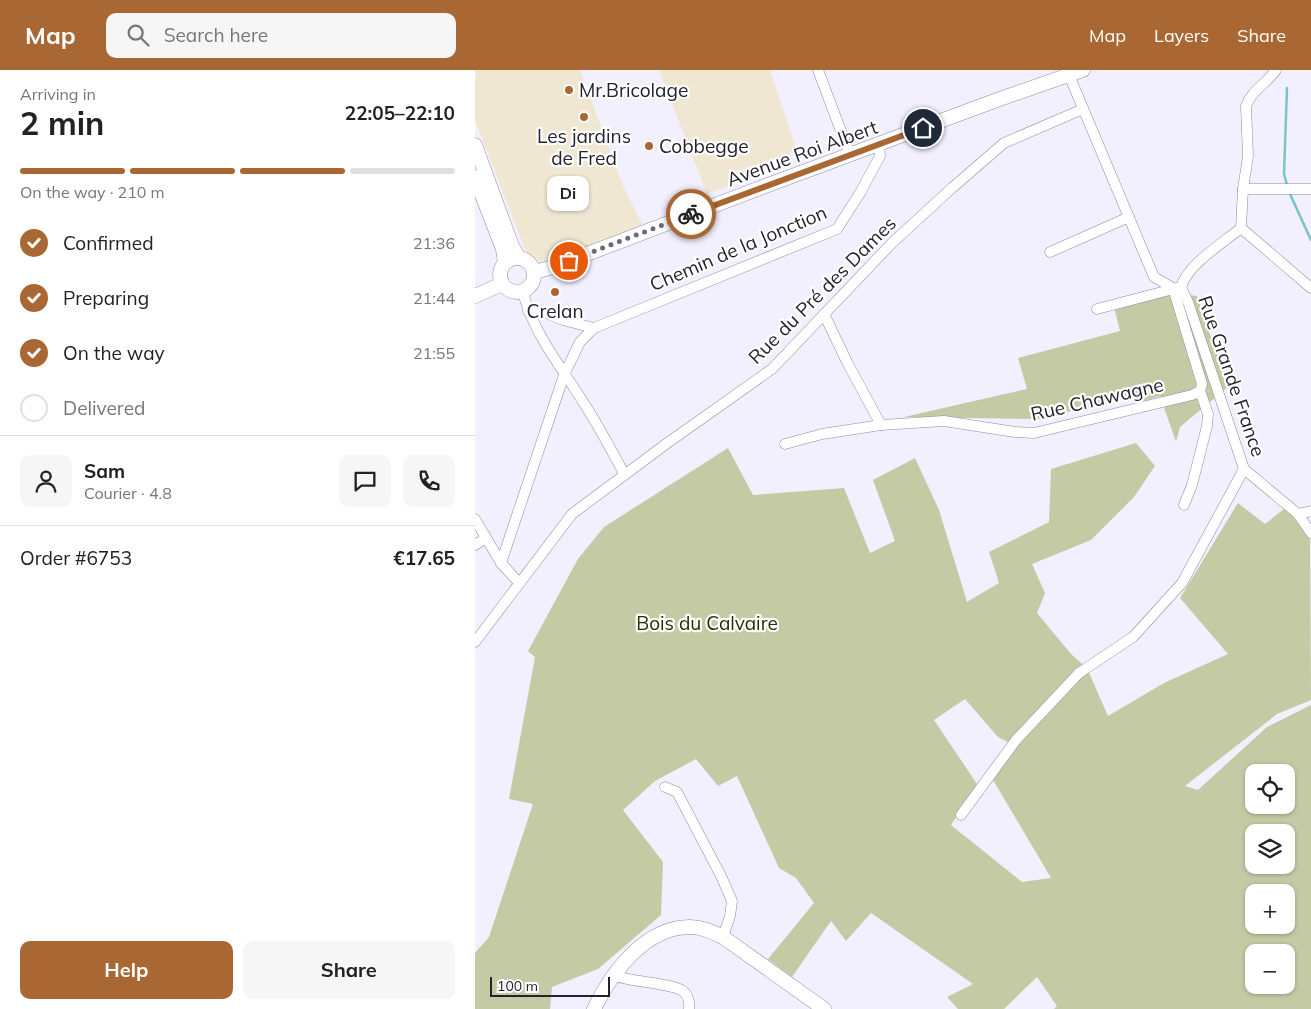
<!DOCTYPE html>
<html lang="en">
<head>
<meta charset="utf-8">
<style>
  :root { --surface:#fff; --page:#f6f6f6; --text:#222; --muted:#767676; --line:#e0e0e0; --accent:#a96733 }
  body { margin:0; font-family:Mulish,sans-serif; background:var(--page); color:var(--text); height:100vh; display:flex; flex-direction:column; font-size:19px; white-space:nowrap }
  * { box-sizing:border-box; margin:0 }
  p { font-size:16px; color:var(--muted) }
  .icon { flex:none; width:28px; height:28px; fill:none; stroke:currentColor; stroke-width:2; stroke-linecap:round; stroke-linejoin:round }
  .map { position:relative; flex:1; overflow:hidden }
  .details { display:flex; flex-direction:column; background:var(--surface); width:475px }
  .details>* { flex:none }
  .controls { position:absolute; left:770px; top:694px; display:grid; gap:10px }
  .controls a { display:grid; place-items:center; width:50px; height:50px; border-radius:10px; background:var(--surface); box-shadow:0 1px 4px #0004; font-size:25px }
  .scale { position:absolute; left:15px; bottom:12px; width:120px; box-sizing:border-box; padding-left:5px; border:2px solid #24222e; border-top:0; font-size:14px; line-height:18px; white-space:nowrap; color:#24222e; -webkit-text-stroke:4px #fff; paint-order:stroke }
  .pin { position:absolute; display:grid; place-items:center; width:42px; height:42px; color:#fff; margin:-21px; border:2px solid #fff; border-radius:50%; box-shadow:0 1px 5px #0007 }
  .courier { position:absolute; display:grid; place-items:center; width:50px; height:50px; margin:-25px; border:4px solid #a96733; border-radius:50%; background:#fff; color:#222; box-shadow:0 1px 6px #0007 }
  .bubble { position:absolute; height:35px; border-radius:10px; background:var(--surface); box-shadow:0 1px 4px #0004; font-size:16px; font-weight:700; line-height:35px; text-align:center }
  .summary em { font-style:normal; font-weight:700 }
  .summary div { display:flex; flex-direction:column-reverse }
  .summary { display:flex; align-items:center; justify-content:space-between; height:85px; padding:0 20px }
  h1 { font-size:32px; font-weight:700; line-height:38px }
  .bar { display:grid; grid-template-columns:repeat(4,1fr); gap:8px 5px; align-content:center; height:60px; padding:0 20px }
  .bar i { height:6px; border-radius:4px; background:var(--line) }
  .bar .on { background:var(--accent) }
  .bar p { grid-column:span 4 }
  .line { display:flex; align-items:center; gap:12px; padding:0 20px; border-top:1px solid var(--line) }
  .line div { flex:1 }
  .round { display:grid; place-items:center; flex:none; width:52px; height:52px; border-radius:10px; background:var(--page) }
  ol { padding:0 20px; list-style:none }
  li { display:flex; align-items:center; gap:15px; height:55px }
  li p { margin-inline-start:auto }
  li .icon { padding:5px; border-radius:50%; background:var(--accent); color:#fff; stroke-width:4 }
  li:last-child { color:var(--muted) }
  li i { width:28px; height:28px; border:2px solid var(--line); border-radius:50% }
  .button { display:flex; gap:10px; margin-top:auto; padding:10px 20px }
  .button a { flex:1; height:58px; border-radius:10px; background:var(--accent); color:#fff; font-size:20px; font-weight:700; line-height:58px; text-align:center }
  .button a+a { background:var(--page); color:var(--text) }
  header { display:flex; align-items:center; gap:30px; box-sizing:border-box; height:70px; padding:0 25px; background:var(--accent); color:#fff }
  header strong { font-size:24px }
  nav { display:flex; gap:28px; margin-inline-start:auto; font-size:18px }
  .search { width:350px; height:45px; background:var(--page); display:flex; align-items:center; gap:12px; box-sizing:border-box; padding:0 18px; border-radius:10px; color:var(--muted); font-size:19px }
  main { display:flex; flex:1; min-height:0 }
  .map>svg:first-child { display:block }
  .commercial { fill:#f0e7d2 }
  .green { fill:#c4caa4; fill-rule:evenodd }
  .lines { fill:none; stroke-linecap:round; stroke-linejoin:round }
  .stream { stroke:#78c4ca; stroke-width:2.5 }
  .minor-casing { stroke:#8e88a8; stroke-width:11 }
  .major-casing { stroke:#8e88a8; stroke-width:15 }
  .minor { stroke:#fff; stroke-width:10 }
  .major { stroke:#fff; stroke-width:14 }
  .done { stroke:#6c6a77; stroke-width:5; stroke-dasharray:0 9 }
  .route { stroke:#a96733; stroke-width:6 }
  .poi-dot { fill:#a96733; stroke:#fff; stroke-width:2 }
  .labels { text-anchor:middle; stroke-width:4.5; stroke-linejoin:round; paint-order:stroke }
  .poi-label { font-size:19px; fill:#24222e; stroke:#fff; text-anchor:start }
  .street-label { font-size:19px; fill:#24222e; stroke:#fff }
  .park-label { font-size:19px; fill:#292d00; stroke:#fff }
</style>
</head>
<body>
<header>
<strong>Map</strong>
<div class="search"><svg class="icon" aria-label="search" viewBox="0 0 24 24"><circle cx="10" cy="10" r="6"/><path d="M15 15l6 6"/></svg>Search here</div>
<nav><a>Map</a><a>Layers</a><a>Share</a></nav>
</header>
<main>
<section class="details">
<div class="summary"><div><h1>2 min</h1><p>Arriving in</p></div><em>22:05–22:10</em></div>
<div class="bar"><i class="on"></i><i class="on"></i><i class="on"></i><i></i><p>On the way · 210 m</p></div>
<ol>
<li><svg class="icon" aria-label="check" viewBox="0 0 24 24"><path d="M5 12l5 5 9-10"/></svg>Confirmed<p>21:36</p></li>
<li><svg class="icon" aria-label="check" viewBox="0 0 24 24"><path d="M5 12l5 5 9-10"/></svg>Preparing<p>21:44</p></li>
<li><svg class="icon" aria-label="check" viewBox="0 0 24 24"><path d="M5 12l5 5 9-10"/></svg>On the way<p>21:55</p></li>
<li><i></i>Delivered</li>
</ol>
<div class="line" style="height:90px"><a class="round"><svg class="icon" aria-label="person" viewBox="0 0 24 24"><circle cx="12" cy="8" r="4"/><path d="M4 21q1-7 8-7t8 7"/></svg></a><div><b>Sam</b><p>Courier · 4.8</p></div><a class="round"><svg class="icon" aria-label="chat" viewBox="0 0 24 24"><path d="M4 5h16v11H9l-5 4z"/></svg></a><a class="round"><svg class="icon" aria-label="phone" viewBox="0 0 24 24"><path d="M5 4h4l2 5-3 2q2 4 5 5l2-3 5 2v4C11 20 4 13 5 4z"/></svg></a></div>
<div class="line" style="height:65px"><div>Order #6753</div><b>€17.65</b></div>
<div class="button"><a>Help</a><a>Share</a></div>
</section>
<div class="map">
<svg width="836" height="939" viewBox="0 0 836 939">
  <rect width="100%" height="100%" fill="#f2f0fe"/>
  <g class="commercial">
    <path d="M 0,0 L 105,0 L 148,116 L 169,158 L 66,191 L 52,185 L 0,50 L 0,8 L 2,7 Z"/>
    <path d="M 184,0 L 295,0 L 322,81 L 282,96 L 285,105 L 232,124 Z"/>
  </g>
  <g class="green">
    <path d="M 695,223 L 722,226 L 753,317 L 705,357 L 701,372 L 685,326 L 669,331 L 654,327 L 563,349 L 429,347 L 552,319 L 543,288 L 645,261 L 639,237 Z"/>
    <path d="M 661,373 L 680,396 L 659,427 L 616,470 L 557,494 L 570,523 L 562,543 L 596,584 L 612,598 L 633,646 L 689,613 L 753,584 L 705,528 L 763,433 L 790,454 L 810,438 L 835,467 L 836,630 L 802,644 L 710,716 L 723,720 L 792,657 L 836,635 L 836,939 L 579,939 L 582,936 L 562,907 L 529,939 L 483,939 L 472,927 L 498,914 L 396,843 L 371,871 L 356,851 L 317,907 L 293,889 L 339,833 L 321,808 L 304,798 L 262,706 L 243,716 L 221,689 L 180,711 L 148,740 L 188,792 L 186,845 L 123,899 L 77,917 L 75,939 L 0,939 L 0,883 L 14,867 L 58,734 L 34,729 L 60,587 L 53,581 L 103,489 L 129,457 L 253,378 L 278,425 L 369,418 L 395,483 L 420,471 L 398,410 L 440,388 L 464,440 L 492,532 L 524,513 L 514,482 L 574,452 L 576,399 ZM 490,629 L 523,667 L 539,675 L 518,707 L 518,710 L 576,808 L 547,812 L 476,755 L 502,714 L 459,650 ZM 779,702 L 811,702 L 811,735 L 779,735 ZM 779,762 L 811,762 L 811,795 L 779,795 ZM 779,822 L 811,822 L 811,855 L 779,855 ZM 779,882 L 811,882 L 811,915 L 779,915 Z"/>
  </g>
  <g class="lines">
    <g class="stream">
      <path d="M 812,115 L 809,104 L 812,18"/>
      <path d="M 815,124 L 836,170"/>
    </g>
    <defs>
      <g id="minor">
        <path d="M 343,0 L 375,85"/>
        <path d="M 594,5 L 679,207 L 698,218"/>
        <path d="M 768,119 L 836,119"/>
        <path d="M 766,158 L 836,218"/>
        <path d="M 575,182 L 654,147"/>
        <path d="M 706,217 L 713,232 L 769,399 L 823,444 L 836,463"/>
        <path d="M 48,222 C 58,264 88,299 110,335 C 125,358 137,382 150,405"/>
        <path d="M 622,239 L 706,217 C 713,194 748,173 766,158 L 768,119 L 773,86 L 771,36 C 776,21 792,13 801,0"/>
        <path d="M 53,241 L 66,241 L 88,250 L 119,258"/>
        <path d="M 349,244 L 373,294 L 406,355 L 469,351 L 540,362 L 559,363 L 717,325 L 725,321 L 727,314 L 698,218"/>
        <path d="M 310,374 L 347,364 L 406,355"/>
        <path d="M 709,435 L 717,415 L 732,356 L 733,344 L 725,321"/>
        <path d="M 823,444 L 836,441"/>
        <path d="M 0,449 L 26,493 L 44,513"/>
        <path d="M 0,475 L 11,468"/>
        <path d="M 26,493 L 89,305 L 105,272 L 119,258 L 362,159 L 385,123 L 405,86 L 404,74"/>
        <path d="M 0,572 L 97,444 L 191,374 L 297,299 L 417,173 L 477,118 L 529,73 L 608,39"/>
        <path d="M 190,717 L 202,722 L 246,806 L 257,831 L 255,846 L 248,867"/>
        <path d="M 486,745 L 541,670 L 604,603 L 658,567 L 707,513 L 769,399"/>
        <path d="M 137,905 C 155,912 196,913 208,921 C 213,925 215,933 214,939"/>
      </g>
      <g id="major">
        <path d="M 0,75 L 37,176 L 44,188"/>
        <path d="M 0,107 L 28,179 L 30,193"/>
        <circle cx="42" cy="205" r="17"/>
        <path d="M 59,202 L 78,197 L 301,112 L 522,30 L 608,0"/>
        <path d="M 0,226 L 27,214"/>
        <path d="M 119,939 C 136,903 170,857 215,857 C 227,857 237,862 248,867 L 349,939"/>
      </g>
    </defs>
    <use href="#minor" class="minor-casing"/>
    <use href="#major" class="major-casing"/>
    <use href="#minor" class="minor"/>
    <use href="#major" class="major"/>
  </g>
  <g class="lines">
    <path class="done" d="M 94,191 L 216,144"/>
    <path class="route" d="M 216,144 L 448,58"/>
  </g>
  <g class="poi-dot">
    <circle cx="94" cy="20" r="5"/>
    <circle cx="109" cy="47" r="5"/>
    <circle cx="174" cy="76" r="5"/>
    <circle cx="80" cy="222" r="5"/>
  </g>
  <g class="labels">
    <g class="poi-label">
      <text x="104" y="27">Mr.Bricolage</text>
      <text x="109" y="73" text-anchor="middle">Les jardins<tspan x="109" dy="22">de Fred</tspan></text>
      <text x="184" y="83">Cobbegge</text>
      <text x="80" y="248" text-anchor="middle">Crelan</text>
    </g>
    <g class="street-label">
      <text transform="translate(327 83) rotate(-20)" y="7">Avenue Roi Albert</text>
      <text transform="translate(263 178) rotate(-23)" y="7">Chemin de la Jonction</text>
      <text transform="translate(347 220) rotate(-45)" y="7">Rue du Pré des Dames</text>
      <text transform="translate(757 306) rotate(71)" y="7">Rue Grande France</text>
      <text transform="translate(622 329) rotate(-13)" y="7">Rue Chawagne</text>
    </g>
    <g class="park-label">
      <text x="232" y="560">Bois du Calvaire</text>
    </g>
  </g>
</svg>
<div class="controls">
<a><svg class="icon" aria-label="locate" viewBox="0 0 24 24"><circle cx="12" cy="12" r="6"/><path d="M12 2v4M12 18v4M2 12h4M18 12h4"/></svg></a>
<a><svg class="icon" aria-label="layers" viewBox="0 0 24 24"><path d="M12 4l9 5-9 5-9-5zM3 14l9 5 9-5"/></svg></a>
<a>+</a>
<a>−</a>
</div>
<div class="scale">100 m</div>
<div class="pin" style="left:94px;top:191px;background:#ea580c"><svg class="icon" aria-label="bag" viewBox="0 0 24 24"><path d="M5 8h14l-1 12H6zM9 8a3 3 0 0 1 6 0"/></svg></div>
<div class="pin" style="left:448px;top:58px;background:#1f2937"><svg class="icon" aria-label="home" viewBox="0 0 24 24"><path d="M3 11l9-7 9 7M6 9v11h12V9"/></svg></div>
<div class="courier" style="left:216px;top:144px"><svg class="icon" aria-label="bike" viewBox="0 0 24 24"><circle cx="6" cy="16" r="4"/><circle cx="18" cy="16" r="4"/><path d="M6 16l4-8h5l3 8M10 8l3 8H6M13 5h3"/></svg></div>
<div class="bubble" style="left:72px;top:106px;width:42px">Di</div>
</div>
</main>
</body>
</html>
